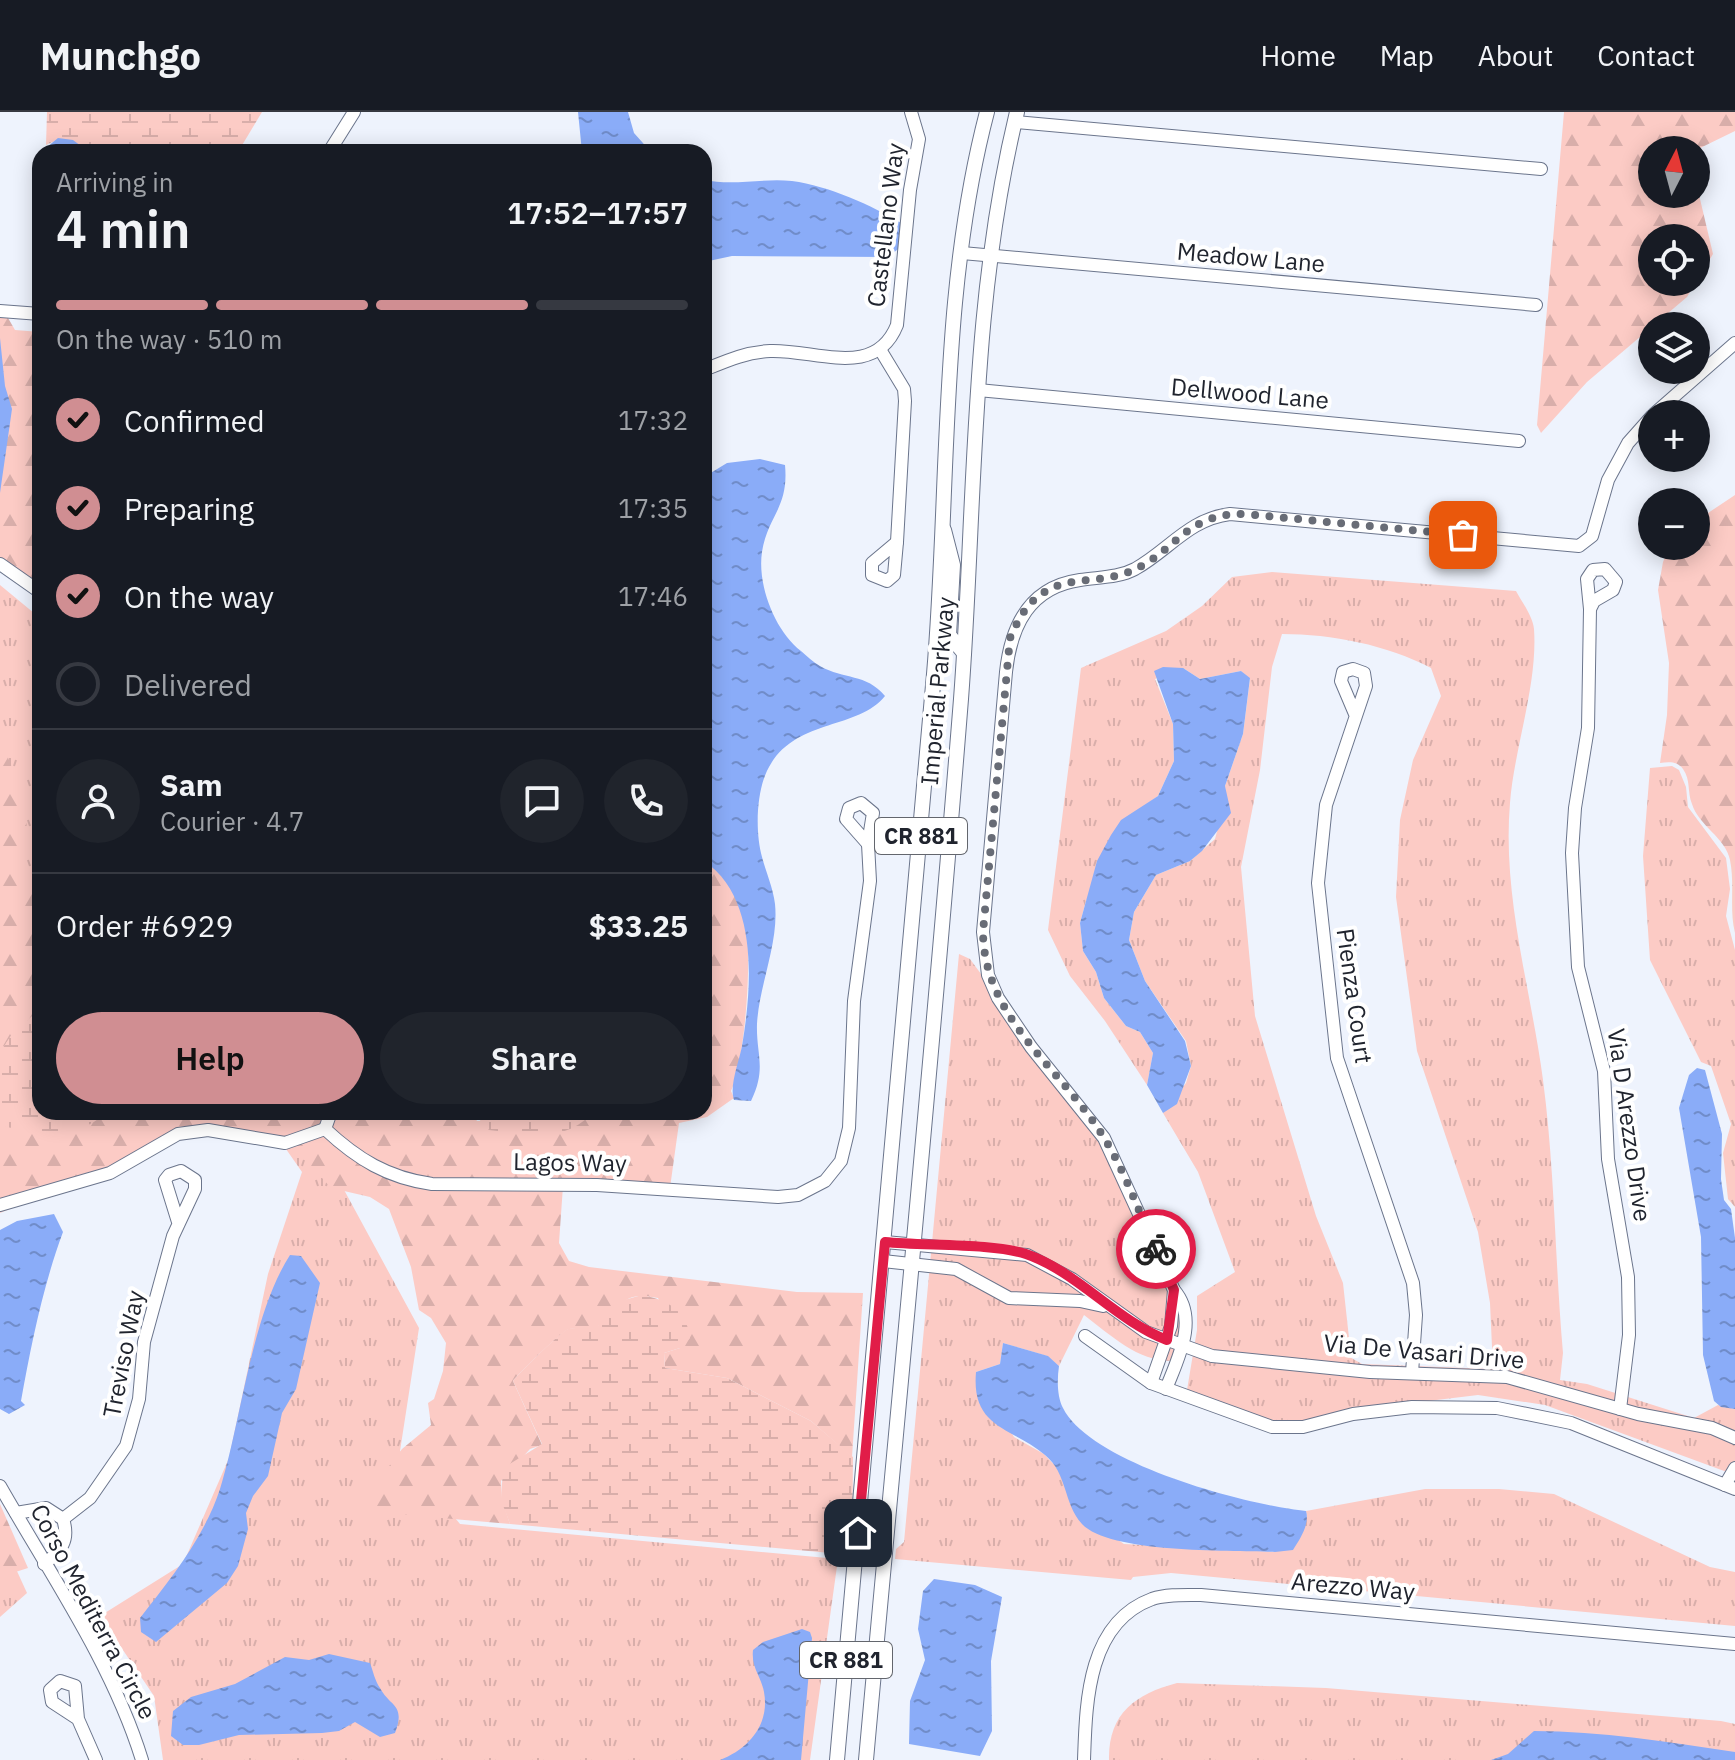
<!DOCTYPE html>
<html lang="en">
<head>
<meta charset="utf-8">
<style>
  :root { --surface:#171b24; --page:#20242c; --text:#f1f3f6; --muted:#9ea1a6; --line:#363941; --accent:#d08e92 }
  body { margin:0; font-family:"IBM Plex Sans",sans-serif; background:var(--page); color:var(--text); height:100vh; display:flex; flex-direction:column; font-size:30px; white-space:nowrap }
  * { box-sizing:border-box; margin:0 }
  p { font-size:26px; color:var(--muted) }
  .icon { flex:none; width:44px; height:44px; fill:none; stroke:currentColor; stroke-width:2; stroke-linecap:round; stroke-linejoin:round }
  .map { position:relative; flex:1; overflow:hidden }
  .panel { position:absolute; left:32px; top:32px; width:680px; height:976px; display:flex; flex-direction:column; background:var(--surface); border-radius:24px; box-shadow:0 4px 20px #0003 }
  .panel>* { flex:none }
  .needle { width:52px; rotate:6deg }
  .buttons { position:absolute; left:1638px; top:24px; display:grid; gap:16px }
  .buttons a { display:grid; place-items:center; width:72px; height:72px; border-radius:50%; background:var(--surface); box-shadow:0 4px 20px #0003; font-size:40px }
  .pin { position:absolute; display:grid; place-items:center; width:68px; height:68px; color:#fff; margin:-34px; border-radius:16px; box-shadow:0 4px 12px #0006 }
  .courier { position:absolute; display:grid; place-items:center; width:80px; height:80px; margin:-40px; border:6px solid #e11d48; border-radius:50%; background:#fff; color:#222; box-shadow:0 2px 10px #0007 }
  .headline em { font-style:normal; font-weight:600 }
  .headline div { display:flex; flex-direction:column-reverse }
  .headline { display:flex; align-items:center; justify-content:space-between; height:136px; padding:0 24px }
  h1 { font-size:52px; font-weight:600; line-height:60px }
  .bar { display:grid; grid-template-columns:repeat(4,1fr); gap:12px 8px; align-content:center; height:96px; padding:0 24px }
  .bar i { height:10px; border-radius:6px; background:var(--line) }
  .bar .active { background:var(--accent) }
  .bar p { grid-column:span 4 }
  .line { display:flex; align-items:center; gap:20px; padding:0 24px; border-top:2px solid var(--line) }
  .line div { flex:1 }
  .round { display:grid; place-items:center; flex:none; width:84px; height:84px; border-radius:42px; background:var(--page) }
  ol { padding:0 24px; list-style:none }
  li { display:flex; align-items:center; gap:24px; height:88px }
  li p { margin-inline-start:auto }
  li .icon { padding:8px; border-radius:50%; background:var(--accent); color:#111; stroke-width:4 }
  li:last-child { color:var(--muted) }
  li i { width:44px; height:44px; border:4px solid var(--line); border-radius:50% }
  .cta { display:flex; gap:16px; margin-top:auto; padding:16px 24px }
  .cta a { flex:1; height:92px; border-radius:48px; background:var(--accent); color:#111; font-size:32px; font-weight:600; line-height:92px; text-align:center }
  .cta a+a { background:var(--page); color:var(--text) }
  header { display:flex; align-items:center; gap:48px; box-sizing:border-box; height:112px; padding:0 40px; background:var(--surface); border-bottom:2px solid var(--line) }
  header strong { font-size:38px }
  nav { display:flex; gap:44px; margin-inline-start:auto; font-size:28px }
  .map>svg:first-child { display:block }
  .grass { fill:url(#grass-tufts); fill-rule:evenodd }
  .forest { fill:url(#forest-firs); fill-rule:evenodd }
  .wetland { fill:url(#wetland-marsh) }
  .water { fill:url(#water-ripples) }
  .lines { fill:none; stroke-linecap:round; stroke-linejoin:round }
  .minor-casing { stroke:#6b758c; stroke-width:14 }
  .major-casing { stroke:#6b758c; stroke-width:16 }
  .minor { stroke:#fff; stroke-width:12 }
  .major { stroke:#fff; stroke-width:14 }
  .done { stroke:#686c76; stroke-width:8; stroke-dasharray:0 14.4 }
  .route { stroke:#e11d48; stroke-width:10 }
  .labels { text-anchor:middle; stroke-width:8; stroke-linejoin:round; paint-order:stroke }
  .shield { fill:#fff; stroke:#63666d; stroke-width:2 }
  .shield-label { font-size:22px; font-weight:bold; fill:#20242e }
  .street-label { font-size:24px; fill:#20242e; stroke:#fff }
</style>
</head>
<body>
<header>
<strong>Munchgo</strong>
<nav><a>Home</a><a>Map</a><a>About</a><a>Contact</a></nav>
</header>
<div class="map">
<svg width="1735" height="1648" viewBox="0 0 1735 1648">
  <defs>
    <pattern id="grass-tufts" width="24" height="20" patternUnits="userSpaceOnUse" patternTransform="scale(2)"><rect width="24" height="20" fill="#fccbc5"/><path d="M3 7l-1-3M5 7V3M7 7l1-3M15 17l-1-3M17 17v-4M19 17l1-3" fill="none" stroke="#d8aeaa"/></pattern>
    <pattern id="forest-firs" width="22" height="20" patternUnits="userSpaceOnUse" patternTransform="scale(2)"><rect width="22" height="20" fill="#fccbc5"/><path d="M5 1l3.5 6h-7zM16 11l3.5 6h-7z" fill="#d8aeaa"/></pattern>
    <pattern id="wetland-marsh" width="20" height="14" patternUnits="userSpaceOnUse" patternTransform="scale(2)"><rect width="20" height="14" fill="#fccbc5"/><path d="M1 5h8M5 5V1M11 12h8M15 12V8" fill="none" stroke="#d8aeaa"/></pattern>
    <pattern id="water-ripples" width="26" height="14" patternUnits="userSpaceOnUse" patternTransform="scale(2)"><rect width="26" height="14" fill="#8aacf8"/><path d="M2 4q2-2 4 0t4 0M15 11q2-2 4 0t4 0" fill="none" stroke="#708cc9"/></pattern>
  </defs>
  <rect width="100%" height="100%" fill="#eef3fd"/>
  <g class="grass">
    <path d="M 1272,460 L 1516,479 C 1522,490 1533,505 1534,517 C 1538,572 1514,637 1510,691 C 1502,785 1531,877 1543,968 C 1555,1059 1555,1151 1563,1241 L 1560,1268 L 1587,1272 L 1694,1306 L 1718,1293 L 1735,1297 L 1735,1363 L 1545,1293 L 1478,1283 L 1345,1299 L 1301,1311 L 1276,1312 L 1187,1278 L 1197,1218 L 1197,1184 L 1235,1160 L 1198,1060 L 1163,1001 L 1186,971 L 1191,954 L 1186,929 L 1145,869 L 1129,828 L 1134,800 L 1156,763 L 1190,749 L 1215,727 L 1226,686 L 1225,674 L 1243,622 L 1250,567 L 1241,559 L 1200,567 L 1183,556 L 1155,567 L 1173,612 L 1174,649 L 1158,684 L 1141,696 L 1086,789 L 1080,811 L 1083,839 L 1096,860 L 1104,886 L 1126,914 L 1140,920 L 1153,941 L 1147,973 L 1105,909 L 1070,864 L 1048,818 L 1081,556 L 1166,519 L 1202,494 L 1232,465 ZM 1282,522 C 1332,522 1387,533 1431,556 L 1441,584 L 1413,648 L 1400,708 L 1396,785 L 1417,939 L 1478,1120 L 1490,1191 L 1493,1257 L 1362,1252 L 1339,1239 L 1349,1226 L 1343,1171 L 1316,1104 L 1255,904 L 1241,755 L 1260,658 L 1272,555 Z"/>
    <path d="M 0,473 L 40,506 L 40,1000 L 317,1000 L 330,1052 L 419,1216 L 400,1339 L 460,1412 L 838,1447 L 810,1648 L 163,1648 L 154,1584 L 100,1504 L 183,1452 L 229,1346 L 268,1162 L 302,1060 L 263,1004 L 0,1065 Z"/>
    <path d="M 1672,654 L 1679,658 L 1686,675 L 1688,695 L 1726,746 L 1730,777 L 1726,804 L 1735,838 L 1735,1095 L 1728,1087 L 1723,1041 L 1731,1012 L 1711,954 L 1701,950 L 1650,848 L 1643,744 L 1650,656 Z"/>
    <path d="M 959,842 L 970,847 L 1087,1006 L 1180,1189 L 1181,1230 L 1174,1249 C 1138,1250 1112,1224 1084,1203 L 1059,1254 L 1047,1244 L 1003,1231 L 1000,1252 L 976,1260 L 1014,1325 L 1044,1342 L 1062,1361 L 1074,1398 L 1124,1432 L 1275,1440 L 1307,1405 L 1306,1399 L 1425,1377 L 1499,1377 L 1554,1382 L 1710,1455 L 1735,1460 L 1735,1514 L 1171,1461 L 1133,1465 L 1131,1468 L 895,1447 L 896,1437 L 904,1430 Z"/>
    <path d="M 0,1422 L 27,1481 L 0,1505 Z"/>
    <path d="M 1177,1571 L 1326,1576 L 1721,1609 L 1735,1612 L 1735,1648 L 1109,1648 C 1108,1602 1135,1582 1177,1571 Z"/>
  </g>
  <g class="forest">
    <path d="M 1564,0 L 1735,0 L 1735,19 L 1696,38 L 1652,38 L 1652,82 L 1696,82 L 1696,70 L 1713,142 L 1687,185 L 1587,270 L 1541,321 L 1537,313 ZM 1652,126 L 1696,126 L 1696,170 L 1652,170 Z"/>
    <path d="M 0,199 L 4,199 L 15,218 L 40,220 L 40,488 L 0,454 Z"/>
    <path d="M 1735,383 L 1735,821 C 1729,797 1735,773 1730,748 C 1726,726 1698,713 1692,692 C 1687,680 1691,668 1683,657 C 1677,649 1669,650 1660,651 L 1667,603 L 1669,551 L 1658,478 L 1663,450 L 1670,434 L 1696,434 L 1696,409 Z"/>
    <path d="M 0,625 L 26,692 L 27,733 L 18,773 L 40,778 L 40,898 L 15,918 L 0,940 Z"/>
    <path d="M 704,749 C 724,762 739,784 745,808 C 753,840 745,951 731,979 L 734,986 L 707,1005 L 679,1011 L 669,1083 L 563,1074 L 559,1131 L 569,1149 L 589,1155 L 797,1180 L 863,1181 L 852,1345 L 811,1309 L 727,1266 L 665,1256 L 664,1241 L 680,1236 L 658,1186 C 618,1178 627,1195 600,1213 C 590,1219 579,1215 569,1217 C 562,1219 517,1263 513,1269 L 542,1333 L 530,1337 L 501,1369 L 502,1388 L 510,1412 L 362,1399 L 353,1382 L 374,1374 L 402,1337 L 431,1313 L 428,1291 L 434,1287 L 443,1259 L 446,1231 L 431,1206 L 419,1198 L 411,1155 L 389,1097 L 370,1085 L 331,1076 L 289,1029 L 196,1021 L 0,1101 L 0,1009 L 2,1014 L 33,1021 L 64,1021 L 106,1000 L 265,1000 L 289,1007 L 294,1000 L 472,1000 L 477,1009 L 582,1008 L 593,1000 L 704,1000 Z"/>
    <path d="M 0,1392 L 28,1456 L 0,1465 Z"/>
  </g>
  <g class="wetland">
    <path d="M 47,0 L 262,0 L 238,40 L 89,40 C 73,28 64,23 46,33 Z"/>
    <path d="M 40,898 L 40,1000 L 106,1000 C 80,1028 35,1021 2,1014 L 0,1009 L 0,940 L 15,918 Z"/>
    <path d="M 472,1000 L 593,1000 C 565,1032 527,1022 489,1018 Z"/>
    <path d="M 642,1183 C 668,1188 687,1199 690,1226 L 680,1236 L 664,1241 L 665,1256 L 727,1266 L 811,1309 L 853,1345 L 852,1443 L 510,1412 L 501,1388 L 503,1356 L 542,1332 L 513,1269 C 517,1263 562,1219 568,1217 C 578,1215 589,1217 599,1213 L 617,1190 Z"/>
  </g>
  <g class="water">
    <path d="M 578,0 L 628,0 L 634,21 L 651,40 L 582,40 Z"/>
    <path d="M 58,26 L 73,28 L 89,40 L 41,40 Z"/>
    <path d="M 704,68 C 734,74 762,66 792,69 C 829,74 871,93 903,112 L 902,134 L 888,145 L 732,144 L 704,150 Z"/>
    <path d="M 0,226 L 5,274 L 12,297 L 0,381 Z"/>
    <path d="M 760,347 L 785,353 C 789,396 768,403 762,440 C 757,473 775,519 801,539 C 807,544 813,550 820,554 C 844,568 866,561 885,584 C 858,618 796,606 769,655 C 756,678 755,720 762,745 C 766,760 773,776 775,792 C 779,831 759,873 757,912 C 756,943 767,956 751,989 L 734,988 C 729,974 739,950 742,934 C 752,875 759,786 704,749 L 704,365 L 727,351 Z"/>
    <path d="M 1163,555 L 1183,556 L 1200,567 L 1241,559 L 1250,566 L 1243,622 L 1225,674 L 1231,701 L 1202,739 L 1190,749 L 1156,763 L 1134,800 L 1129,828 L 1145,869 L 1185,929 L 1191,954 L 1177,992 L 1163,1001 L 1147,973 L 1153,941 L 1140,920 L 1126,914 L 1104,886 L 1096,860 L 1083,839 L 1080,811 L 1097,749 L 1111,723 L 1121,708 L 1158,684 L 1174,649 L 1173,612 L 1154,559 Z"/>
    <path d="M 1697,956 L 1705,958 L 1722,1022 L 1721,1067 L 1724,1088 L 1731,1097 L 1735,1126 L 1735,1297 L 1721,1295 L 1714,1289 L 1703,1243 L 1701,1125 L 1679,996 L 1689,963 Z"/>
    <path d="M 54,1102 L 63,1120 C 43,1174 31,1233 21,1289 L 25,1293 L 9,1302 L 0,1297 L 0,1118 L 17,1109 Z"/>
    <path d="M 290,1143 L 301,1144 L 320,1171 L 296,1277 L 282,1301 L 268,1364 L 253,1384 L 246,1401 L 248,1417 L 238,1454 L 227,1471 L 156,1530 L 141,1520 L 140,1506 C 171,1466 204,1426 220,1377 C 242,1306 251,1204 290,1143 Z"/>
    <path d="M 1003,1231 L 1048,1244 L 1059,1254 C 1057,1268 1057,1284 1063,1296 C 1091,1352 1247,1393 1306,1399 C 1310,1412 1300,1427 1293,1438 L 1275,1440 C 1233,1438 1110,1442 1082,1412 C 1063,1391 1068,1362 1045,1343 C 1012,1315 971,1317 976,1260 L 1000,1252 Z"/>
    <path d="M 934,1467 L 975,1473 L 1002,1485 L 991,1549 L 992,1619 L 980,1644 L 909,1632 L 910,1589 L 925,1548 L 918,1517 L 923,1479 Z"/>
    <path d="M 802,1517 L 810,1520 L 812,1526 L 801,1648 L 720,1648 C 749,1637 770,1612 764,1580 C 761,1564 751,1556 753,1538 L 763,1530 Z"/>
    <path d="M 329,1542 L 370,1551 C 373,1559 375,1569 380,1576 C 390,1595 406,1592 395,1621 L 380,1625 L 355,1610 L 339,1619 L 322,1621 L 239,1623 L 199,1633 L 183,1633 L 171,1624 L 173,1599 L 191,1585 L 235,1572 L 285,1545 L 309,1548 Z"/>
    <path d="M 1534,1619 C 1601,1619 1668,1630 1735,1640 L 1735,1648 L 1491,1648 L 1508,1642 Z"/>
  </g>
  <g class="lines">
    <defs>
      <g id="minor">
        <path d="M 1015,10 L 1541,57"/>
        <path d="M 329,40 L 354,0"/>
        <path d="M 962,141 L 1536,193"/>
        <path d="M 0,199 L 40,202"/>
        <path d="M 881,239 L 904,277 L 905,289 L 897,430"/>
        <path d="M 704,258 C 726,249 746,240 770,239 C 815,237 875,268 897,213 L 910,78 L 919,27 L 911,0"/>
        <path d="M 978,278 L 1519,329"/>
        <path d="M 1654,302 L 1735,231"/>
        <path d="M 897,430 L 894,463 L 887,469 L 872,463 L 872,451 Z"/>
        <path d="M 0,452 L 40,480"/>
        <path d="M 1590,497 L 1587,467 L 1593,458 L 1605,457 L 1616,470 L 1613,478 L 1594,489 L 1590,497 L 1588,616 L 1575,696 L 1572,741 L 1578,855 L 1604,959 L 1608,1047 L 1628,1165 L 1629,1223 L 1620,1297"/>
        <path d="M 1355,602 L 1341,569 L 1343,560 L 1353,557 L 1364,561 L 1366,574 L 1326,693 L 1318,771 L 1337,946 L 1413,1171 L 1416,1203 L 1412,1261"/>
        <path d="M 861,691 L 873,701 L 868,732 L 846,707 L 849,696 Z"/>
        <path d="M 325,1017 L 331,1000"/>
        <path d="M 0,1093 L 110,1061 L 178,1022 L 208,1018 L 285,1031 L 325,1017 C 357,1047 388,1066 432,1072 L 597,1073 L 778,1085 L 798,1083 L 825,1069 L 841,1049 L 849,1016 L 854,889 L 870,769 L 868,732"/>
        <path d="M 885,1130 L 1027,1143 L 1072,1167 L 1146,1220 L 1212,1244 L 1370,1260 L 1507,1265 L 1638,1302 L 1712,1316 L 1735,1326"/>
        <path d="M 883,1149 L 956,1157 L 1009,1186 L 1080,1189 L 1103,1194"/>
        <path d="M 1085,1224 L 1151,1271 L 1272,1315 L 1303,1315 L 1353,1302 L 1412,1295 L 1497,1296 L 1571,1311 L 1735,1377"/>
        <path d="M 1151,1271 L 1171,1214 L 1174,1178"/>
        <path d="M 1166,1277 C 1178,1246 1199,1207 1174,1178 L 1104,1026 L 1031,935 L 998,886 L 988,863 L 983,820 L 1006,560 C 1011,513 1030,475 1080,468 C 1099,465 1118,466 1135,457 C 1169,438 1189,407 1230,402 L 1579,434 L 1592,424 L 1608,368 L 1628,331 L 1652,304"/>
        <path d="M 1725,1373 L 1735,1356"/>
        <path d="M 0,1374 C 50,1462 112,1551 142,1648"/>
        <path d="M 16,1401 L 46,1396 L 63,1407 C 70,1429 61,1439 44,1452"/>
        <path d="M 63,1407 L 90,1386 L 126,1334 L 139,1287 L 144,1230 L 173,1124 L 195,1077 L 195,1068 L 181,1059 L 169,1063 L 165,1068 L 178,1110"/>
        <path d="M 78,1607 L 52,1590 L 50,1578 L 60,1569 L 75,1574 L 78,1607 L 96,1648"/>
        <path d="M 1084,1648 C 1086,1591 1087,1511 1152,1487 C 1167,1482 1185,1483 1201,1483 L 1735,1532"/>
      </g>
      <g id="major">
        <path d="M 944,418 L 953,453 L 949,523 L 964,541"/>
        <path d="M 837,1648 C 871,1286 904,924 934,562 C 950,376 939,183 987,0"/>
        <path d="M 866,1648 C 898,1294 933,941 961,587 C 976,390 970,193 1017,0"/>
      </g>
    </defs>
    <use href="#minor" class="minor-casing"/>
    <use href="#major" class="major-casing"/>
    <use href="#minor" class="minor"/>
    <use href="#major" class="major"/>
  </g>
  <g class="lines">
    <path class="done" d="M 1156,1137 C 1138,1099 1124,1056 1101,1021 C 1059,955 984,906 983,820 L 1010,526 C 1018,508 1026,492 1043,481 C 1068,464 1099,471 1126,461 C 1176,443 1182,401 1245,402 L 1463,423"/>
    <path class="route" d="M 858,1421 L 885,1130 C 923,1134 993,1131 1026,1142 C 1078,1160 1115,1208 1167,1228 L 1174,1178 L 1156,1137"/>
  </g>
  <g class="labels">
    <g class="shield">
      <rect x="875" y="706" width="92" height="36" rx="6"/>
      <rect x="800" y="1530" width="92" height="36" rx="6"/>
    </g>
    <g class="shield-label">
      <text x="921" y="732">CR 881</text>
      <text x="846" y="1556">CR 881</text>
    </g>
    <g class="street-label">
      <text transform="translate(886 113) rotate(-83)" y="8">Castellano Way</text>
      <text transform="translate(1251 146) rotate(5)" y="8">Meadow Lane</text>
      <text transform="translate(1250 282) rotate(5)" y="8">Dellwood Lane</text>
      <text transform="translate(938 579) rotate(-85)" y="8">Imperial Parkway</text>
      <text transform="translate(1354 884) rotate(82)" y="8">Pienza Court</text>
      <text transform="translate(1629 1013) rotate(82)" y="8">Via D Arezzo Drive</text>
      <text transform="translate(570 1051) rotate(1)" y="8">Lagos Way</text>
      <text transform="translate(1424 1240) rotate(5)" y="8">Via De Vasari Drive</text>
      <text transform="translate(124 1242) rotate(-79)" y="8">Treviso Way</text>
      <text transform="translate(1353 1475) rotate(5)" y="8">Arezzo Way</text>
      <text transform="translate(93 1500) rotate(62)" y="8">Corso Mediterra Circle</text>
    </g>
  </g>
</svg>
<div class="buttons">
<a><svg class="needle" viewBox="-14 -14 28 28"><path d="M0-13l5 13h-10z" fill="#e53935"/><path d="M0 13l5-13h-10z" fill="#9ea1a6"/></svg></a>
<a><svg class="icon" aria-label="locate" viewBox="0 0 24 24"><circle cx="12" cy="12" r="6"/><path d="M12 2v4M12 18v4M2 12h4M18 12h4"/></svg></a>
<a><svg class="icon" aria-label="layers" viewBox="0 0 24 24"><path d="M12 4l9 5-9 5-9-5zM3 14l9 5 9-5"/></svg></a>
<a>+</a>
<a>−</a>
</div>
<div class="pin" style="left:1463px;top:423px;background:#ea580c"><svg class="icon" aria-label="bag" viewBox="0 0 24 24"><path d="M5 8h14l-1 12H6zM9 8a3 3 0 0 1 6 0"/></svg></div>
<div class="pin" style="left:858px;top:1421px;background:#1f2937"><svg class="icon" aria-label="home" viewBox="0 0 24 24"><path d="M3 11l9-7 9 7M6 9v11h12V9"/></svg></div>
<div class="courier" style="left:1156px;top:1137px"><svg class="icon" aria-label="bike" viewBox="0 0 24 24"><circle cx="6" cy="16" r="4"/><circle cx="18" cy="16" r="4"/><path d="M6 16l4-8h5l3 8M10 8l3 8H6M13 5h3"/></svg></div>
<section class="panel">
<div class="headline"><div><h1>4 min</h1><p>Arriving in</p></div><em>17:52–17:57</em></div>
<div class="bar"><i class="active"></i><i class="active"></i><i class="active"></i><i></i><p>On the way · 510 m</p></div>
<ol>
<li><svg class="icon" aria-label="check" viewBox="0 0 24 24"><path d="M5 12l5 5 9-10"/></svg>Confirmed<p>17:32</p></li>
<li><svg class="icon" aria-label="check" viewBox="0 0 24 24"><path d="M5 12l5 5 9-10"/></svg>Preparing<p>17:35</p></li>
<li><svg class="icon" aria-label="check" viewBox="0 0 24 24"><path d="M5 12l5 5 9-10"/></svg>On the way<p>17:46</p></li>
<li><i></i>Delivered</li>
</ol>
<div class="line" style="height:144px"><a class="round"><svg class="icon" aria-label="person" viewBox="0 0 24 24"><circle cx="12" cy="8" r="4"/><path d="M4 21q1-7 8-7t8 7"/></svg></a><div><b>Sam</b><p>Courier · 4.7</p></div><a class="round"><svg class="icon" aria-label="chat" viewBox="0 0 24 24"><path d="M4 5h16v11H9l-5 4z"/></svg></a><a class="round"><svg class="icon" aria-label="phone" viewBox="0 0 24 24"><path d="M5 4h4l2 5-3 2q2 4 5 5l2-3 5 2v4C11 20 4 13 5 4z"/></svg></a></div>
<div class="line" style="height:104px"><div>Order #6929</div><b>$33.25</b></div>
<div class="cta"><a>Help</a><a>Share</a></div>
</section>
</div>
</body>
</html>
